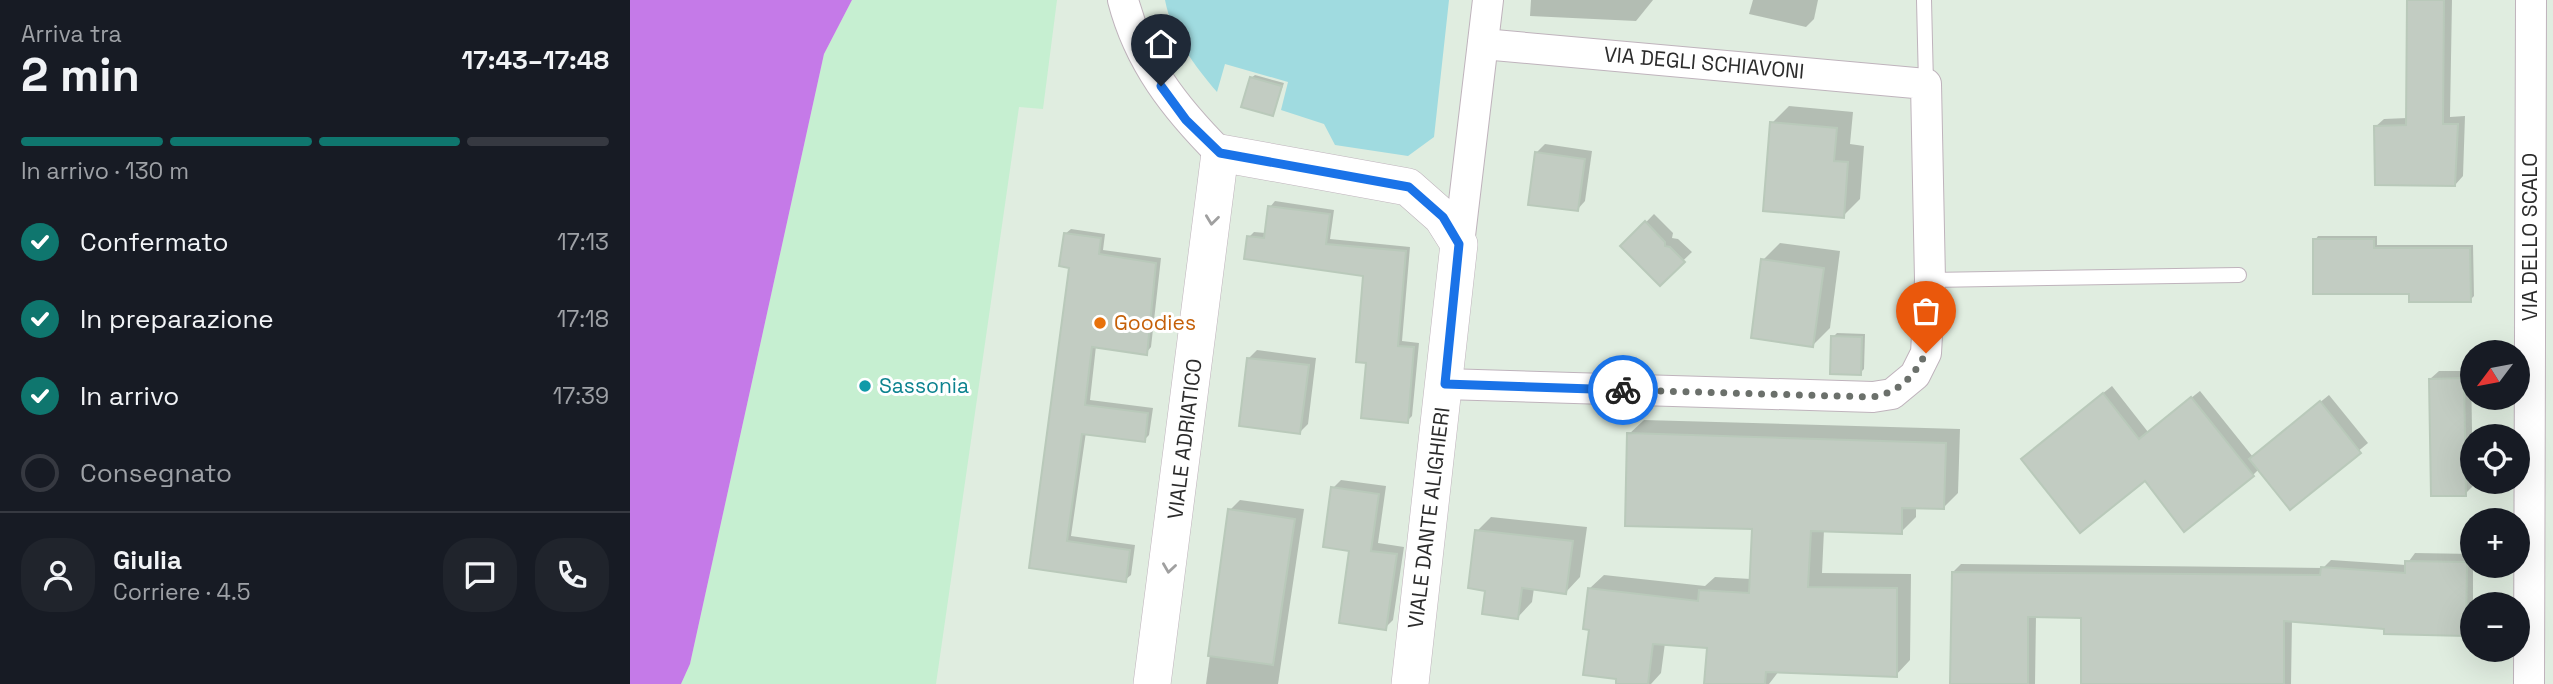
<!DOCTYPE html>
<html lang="it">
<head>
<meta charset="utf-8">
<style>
  :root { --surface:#171b24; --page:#20242c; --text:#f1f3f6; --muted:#9ea1a6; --line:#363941; --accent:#0f766e }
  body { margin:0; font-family:"Space Grotesk",sans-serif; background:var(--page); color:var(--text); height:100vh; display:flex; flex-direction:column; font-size:26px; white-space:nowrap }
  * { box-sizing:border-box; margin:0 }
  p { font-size:23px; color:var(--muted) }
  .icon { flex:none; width:38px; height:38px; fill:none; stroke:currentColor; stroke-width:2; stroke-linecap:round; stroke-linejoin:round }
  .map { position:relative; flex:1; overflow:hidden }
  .side { display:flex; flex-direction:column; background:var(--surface); width:630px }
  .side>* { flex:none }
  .needle { width:46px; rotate:238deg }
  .controls { position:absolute; left:1830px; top:340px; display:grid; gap:14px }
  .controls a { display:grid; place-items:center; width:70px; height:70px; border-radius:50%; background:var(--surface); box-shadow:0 7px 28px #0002; font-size:35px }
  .pin { position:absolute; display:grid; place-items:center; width:60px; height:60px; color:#fff; margin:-72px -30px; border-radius:50% 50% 50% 0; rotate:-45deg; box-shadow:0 0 7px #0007 }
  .pin .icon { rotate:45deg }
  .courier { position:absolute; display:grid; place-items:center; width:70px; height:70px; margin:-35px; border:5px solid #1a73e8; border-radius:50%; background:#fff; color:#222; box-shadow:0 2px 9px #0007 }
  .head em { font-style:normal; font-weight:700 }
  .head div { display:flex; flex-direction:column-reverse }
  .head { display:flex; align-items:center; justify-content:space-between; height:119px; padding:0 21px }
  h1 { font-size:46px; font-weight:700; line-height:52px }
  .bar { display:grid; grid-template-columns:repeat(4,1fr); gap:10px 7px; align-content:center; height:84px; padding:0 21px }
  .bar i { height:9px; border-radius:5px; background:var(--line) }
  .bar .on { background:var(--accent) }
  .bar p { grid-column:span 4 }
  .line { display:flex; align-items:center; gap:18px; padding:0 21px; border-top:2px solid var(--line) }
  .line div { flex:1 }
  .round { display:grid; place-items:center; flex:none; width:74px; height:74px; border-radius:28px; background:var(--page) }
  ol { padding:0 21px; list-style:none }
  li { display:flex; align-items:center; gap:21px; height:77px }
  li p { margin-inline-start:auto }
  li .icon { padding:7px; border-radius:50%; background:var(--accent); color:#fff; stroke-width:4 }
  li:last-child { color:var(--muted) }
  li i { width:38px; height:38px; border:4px solid var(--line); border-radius:50% }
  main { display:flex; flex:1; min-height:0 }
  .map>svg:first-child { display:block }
  .green { fill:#a0dbe0 }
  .sand { fill:#c6efd1 }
  .water { fill:#c57ae8 }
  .shadow { fill:#0003 }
  .building { fill:#c2ccc2; stroke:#b9c9ba; stroke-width:2 }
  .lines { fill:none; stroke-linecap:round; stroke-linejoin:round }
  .service-casing { stroke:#bfb3bc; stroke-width:16 }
  .minor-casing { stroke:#bfb3bc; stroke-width:32 }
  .tertiary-casing { stroke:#bfb3bc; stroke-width:38 }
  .service { stroke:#fff; stroke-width:14 }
  .minor { stroke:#fff; stroke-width:30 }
  .tertiary { stroke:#fff; stroke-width:37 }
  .oneway { stroke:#a0a0a0 }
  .done { stroke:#6b706b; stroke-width:7; stroke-dasharray:0 12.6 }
  .route { stroke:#1a73e8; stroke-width:9 }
  .food-dot { fill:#e8710a; stroke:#fff; stroke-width:2.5 }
  .culture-dot { fill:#0f9aa8; stroke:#fff; stroke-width:2.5 }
  .labels { text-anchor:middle; stroke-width:6; stroke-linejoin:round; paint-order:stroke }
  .street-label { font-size:21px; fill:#2c2c2c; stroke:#fff }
  .food-label { font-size:21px; fill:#c56008; stroke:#fff; text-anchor:start }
  .culture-label { font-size:21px; fill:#0d838f; stroke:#fff; text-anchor:start }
</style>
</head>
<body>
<main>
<section class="side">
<div class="head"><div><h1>2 min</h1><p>Arriva tra</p></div><em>17:43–17:48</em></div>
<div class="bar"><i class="on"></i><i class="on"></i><i class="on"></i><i></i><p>In arrivo · 130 m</p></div>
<ol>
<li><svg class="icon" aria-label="check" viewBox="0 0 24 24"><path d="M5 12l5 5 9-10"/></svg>Confermato<p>17:13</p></li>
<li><svg class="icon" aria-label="check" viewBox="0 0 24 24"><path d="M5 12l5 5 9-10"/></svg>In preparazione<p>17:18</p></li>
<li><svg class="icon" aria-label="check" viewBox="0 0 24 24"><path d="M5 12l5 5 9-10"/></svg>In arrivo<p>17:39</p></li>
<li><i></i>Consegnato</li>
</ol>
<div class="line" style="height:126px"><a class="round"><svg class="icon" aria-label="person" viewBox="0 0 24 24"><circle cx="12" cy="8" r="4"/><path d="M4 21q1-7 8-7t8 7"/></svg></a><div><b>Giulia</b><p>Corriere · 4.5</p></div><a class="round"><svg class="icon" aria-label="chat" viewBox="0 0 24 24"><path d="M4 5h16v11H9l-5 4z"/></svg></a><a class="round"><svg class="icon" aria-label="phone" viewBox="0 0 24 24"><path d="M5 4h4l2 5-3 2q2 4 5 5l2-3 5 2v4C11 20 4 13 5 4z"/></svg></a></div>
</section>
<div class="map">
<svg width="1923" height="684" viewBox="0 0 1923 684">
  <rect width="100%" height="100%" fill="#e0ede0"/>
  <path class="green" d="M 535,0 L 819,0 L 804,137 L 778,156 L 705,145 L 694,124 L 651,110 L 658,82 L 595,64 L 587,92 C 564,65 542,36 535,0 Z"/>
  <path class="sand" d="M 222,0 L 427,0 L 413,109 L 389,107 L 306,684 L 51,684 L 60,664 L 194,54 Z"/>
  <path class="water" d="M 0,0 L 222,0 L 194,54 L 60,664 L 51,684 L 0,684 Z"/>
  <g class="shadow">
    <path d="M 901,0 L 1023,0 L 1006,21 L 900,16 Z"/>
    <path d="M 1123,0 L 1188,0 L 1184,19 L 1176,27 L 1119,14 Z"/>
    <path d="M 1779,0 L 1822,0 L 1820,117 L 1835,116 L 1833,176 L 1825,185 L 1745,127 L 1754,119 L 1777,118 Z"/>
    <path d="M 625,75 L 654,83 L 642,114 L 621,78 Z"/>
    <path d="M 1159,106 L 1223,112 L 1220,144 L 1234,146 L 1230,199 L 1213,216 L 1142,123 Z"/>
    <path d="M 915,144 L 962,151 L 955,201 L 947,210 L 906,153 Z"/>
    <path d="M 645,201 L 704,210 L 700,239 L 780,247 L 772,341 L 789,343 L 782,416 L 777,421 L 738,361 L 735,275 L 619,237 L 624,232 L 636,233 L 640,207 Z"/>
    <path d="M 1024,214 L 1043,233 L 1042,238 L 1048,239 L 1062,252 L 1030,283 L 993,246 Z"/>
    <path d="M 441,229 L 475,234 L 473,250 L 531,258 L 521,347 L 516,353 L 466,346 L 460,400 L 523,408 L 519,435 L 514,440 L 456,432 L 441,536 L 505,545 L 501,575 L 495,580 L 401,566 L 441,266 L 435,234 Z"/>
    <path d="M 1688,236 L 1747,236 L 1747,245 L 1843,245 L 1844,296 L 1840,300 L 1781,292 L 1685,240 Z"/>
    <path d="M 1150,243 L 1210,251 L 1200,328 L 1183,345 L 1133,260 Z"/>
    <path d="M 1207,333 L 1235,334 L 1234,369 L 1230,373 L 1203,337 Z"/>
    <path d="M 627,350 L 686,358 L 678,424 L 670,432 L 619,358 Z"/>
    <path d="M 1809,371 L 1841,371 L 1843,486 L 1835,494 L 1800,379 Z"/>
    <path d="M 1482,386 L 1518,432 L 1570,391 L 1623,457 L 1699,395 L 1738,443 L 1660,508 L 1629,469 L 1623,475 L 1515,479 L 1401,451 Z"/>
    <path d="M 1014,420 L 1330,429 L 1328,493 L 1314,507 L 1286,507 L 1286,517 L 1271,532 L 1194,530 L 1192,573 L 1281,574 L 1280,660 L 1266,675 L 1149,671 L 1139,684 L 1076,684 L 1079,646 L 1035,643 L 1031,673 L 1021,684 L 988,684 L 988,677 L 961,628 L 959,589 L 974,575 L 1075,586 L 1085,577 L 1121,579 L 1124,528 L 999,434 Z"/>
    <path d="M 711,480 L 756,486 L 748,543 L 774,547 L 763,620 L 755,628 L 721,550 L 703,488 Z"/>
    <path d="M 610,500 L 674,509 L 648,684 L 576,684 L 600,510 Z"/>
    <path d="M 861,517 L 957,527 L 950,577 L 936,592 L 904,588 L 902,602 L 888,617 L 857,589 L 847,531 Z"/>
    <path d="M 1785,553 L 1843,554 L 1843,626 L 1835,634 L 1662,620 L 1661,684 L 1453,684 L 1453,616 L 1406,616 L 1405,684 L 1322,684 L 1323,572 L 1331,564 L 1693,568 L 1701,560 L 1776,565 Z"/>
  </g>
  <g class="building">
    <path d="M 1777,0 L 1814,0 L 1813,124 L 1828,124 L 1825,186 L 1745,185 L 1744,126 L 1776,125 Z"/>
    <path d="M 620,77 L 652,86 L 643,116 L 611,107 Z"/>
    <path d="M 1140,122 L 1207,128 L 1204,161 L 1218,162 L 1214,218 L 1133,211 Z"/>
    <path d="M 905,152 L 955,159 L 948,211 L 898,205 Z"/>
    <path d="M 638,206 L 700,214 L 696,244 L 776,251 L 768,346 L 784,347 L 778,423 L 731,418 L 736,363 L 726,362 L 733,276 L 614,259 L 617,236 L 634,238 Z"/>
    <path d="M 1015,221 L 1035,242 L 1035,246 L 1040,247 L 1055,262 L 1030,286 L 990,246 Z"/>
    <path d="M 434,233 L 471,238 L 469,254 L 526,263 L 517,355 L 462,347 L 455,405 L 518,413 L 515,442 L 452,434 L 437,541 L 500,550 L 496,582 L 399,568 L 439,268 L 429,266 Z"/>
    <path d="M 1683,239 L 1744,239 L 1744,248 L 1840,248 L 1841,302 L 1779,302 L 1779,294 L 1683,294 Z"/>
    <path d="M 1131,259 L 1194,268 L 1183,347 L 1121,338 Z"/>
    <path d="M 1201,336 L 1232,337 L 1231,375 L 1200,374 Z"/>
    <path d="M 617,358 L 679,365 L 670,434 L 609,426 Z"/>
    <path d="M 1834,378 L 1836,496 L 1801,496 L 1799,379 Z"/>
    <path d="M 1473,393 L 1509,439 L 1561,397 L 1624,476 L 1554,532 L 1515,481 L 1450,533 L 1391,459 Z"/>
    <path d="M 1690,401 L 1731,453 L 1660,510 L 1619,459 Z"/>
    <path d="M 997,433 L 1316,443 L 1314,509 L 1272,508 L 1272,534 L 1181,531 L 1178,587 L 1267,588 L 1267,677 L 1136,672 L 1135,684 L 1074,684 L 1077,648 L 1023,644 L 1018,684 L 986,684 L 986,679 L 953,675 L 959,630 L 953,629 L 958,588 L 1068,601 L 1069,590 L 1119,593 L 1122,529 L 995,526 Z"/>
    <path d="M 701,487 L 749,494 L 741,551 L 767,554 L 756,630 L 709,623 L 719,551 L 693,547 Z"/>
    <path d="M 598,509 L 665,519 L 643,665 L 578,656 Z"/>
    <path d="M 845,530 L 943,541 L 936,594 L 892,588 L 888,619 L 852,614 L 855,591 L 838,588 Z"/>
    <path d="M 1775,561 L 1837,562 L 1836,636 L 1754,634 L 1754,629 L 1654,621 L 1654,684 L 1451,684 L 1451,618 L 1398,617 L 1398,684 L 1320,684 L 1322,572 L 1690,575 L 1691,567 L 1775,573 Z"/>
  </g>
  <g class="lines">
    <defs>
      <g id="service">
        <path d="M 1294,0 L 1296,84"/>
        <path d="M 1300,280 L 1609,275"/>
      </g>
      <g id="minor">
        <path d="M 493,0 C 509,62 545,108 590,153"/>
        <path d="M 829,244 L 858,0"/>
        <path d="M 815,384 L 1243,397 L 1262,394 L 1285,375 L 1296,353 L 1300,280 L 1296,84 L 853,44"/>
        <path d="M 1899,684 L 1901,0"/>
      </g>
      <path id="tertiary" d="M 522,684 L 590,153 L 778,187 L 812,217 L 829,244 L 780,684"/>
    </defs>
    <use href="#service" class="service-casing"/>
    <use href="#minor" class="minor-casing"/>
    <use href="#tertiary" class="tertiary-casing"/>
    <use href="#service" class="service"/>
    <use href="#minor" class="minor"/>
    <use href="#tertiary" class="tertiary"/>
  </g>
  <defs><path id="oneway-chevron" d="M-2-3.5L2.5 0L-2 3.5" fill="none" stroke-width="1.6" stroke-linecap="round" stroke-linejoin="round" transform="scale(1.75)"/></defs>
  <g class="oneway">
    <use href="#oneway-chevron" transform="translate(582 220) rotate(97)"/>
    <use href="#oneway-chevron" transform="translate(539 568) rotate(98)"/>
  </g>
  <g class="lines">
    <path class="done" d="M 993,390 L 1243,397 C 1270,392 1283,377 1296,353"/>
    <path class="route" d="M 531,86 L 556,120 L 590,153 L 779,187 L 813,217 L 829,244 L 815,384 L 993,390"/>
  </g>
  <circle class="food-dot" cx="470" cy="323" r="7"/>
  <circle class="culture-dot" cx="235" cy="386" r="7"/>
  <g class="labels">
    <g class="street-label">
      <text transform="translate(1074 63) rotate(5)" y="7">VIA DEGLI SCHIAVONI</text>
      <text transform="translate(1900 237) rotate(-90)" y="7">VIA DELLO SCALO</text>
      <text transform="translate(555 439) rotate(-83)" y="7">VIALE ADRIATICO</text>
      <text transform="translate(799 518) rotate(-83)" y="7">VIALE DANTE ALIGHIERI</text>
    </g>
    <g class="food-label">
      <text x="484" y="330">Goodies</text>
    </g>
    <g class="culture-label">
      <text x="249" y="393">Sassonia</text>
    </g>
  </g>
</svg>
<div class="controls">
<a><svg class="needle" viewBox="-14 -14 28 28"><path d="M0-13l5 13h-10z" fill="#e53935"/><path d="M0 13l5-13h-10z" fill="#9ea1a6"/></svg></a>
<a><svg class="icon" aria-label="locate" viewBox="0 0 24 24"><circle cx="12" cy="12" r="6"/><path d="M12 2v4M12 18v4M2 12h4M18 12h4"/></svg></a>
<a>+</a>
<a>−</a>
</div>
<div class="pin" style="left:1296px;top:353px;background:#ea580c"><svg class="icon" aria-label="bag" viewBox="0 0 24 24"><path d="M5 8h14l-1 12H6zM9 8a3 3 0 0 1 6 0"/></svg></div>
<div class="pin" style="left:531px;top:86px;background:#1f2937"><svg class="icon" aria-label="home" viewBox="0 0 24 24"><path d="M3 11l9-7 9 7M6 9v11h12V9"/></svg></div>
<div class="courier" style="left:993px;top:390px"><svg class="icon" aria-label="bike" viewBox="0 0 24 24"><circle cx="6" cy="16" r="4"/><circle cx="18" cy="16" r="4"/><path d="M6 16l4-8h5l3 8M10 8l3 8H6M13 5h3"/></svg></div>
</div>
</main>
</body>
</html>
